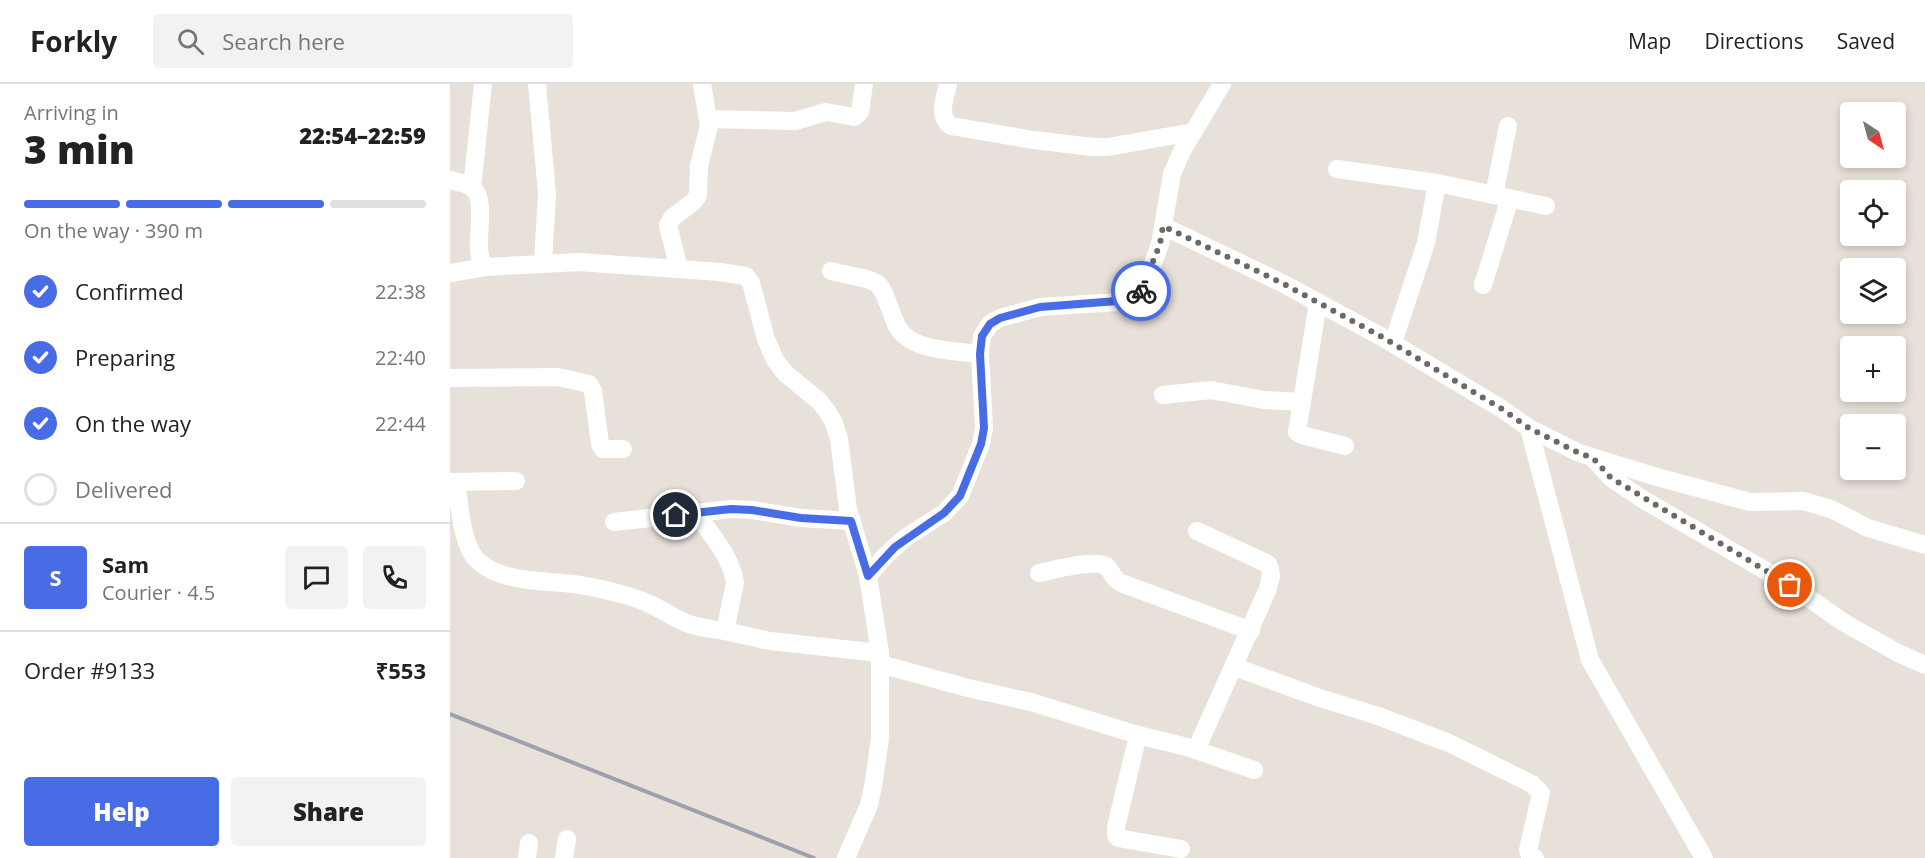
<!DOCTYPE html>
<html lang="en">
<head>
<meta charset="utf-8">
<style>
  :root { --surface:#fff; --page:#f2f2f2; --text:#222; --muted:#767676; --line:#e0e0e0; --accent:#486ce6 }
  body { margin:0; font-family:"Open Sans",sans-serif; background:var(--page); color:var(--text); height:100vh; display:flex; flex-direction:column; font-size:22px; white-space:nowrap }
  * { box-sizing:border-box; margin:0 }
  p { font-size:20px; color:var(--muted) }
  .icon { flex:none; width:33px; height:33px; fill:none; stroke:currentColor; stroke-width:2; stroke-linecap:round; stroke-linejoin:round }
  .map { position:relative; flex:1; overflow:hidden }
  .panel { display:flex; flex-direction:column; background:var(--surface); width:450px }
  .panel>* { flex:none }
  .needle { width:39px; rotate:144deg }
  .controls { position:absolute; left:1390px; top:18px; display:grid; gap:12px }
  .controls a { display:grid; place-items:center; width:66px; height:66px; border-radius:6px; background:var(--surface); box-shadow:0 3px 9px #0003; font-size:30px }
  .pin { position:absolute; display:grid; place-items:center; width:51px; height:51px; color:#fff; margin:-26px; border:3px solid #fff; border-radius:50%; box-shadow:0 2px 6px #0007 }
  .courier { position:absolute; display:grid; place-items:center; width:60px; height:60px; margin:-30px; border:4px solid #486ce6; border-radius:50%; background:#fff; color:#222; box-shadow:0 2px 8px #0007 }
  .head em { font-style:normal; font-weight:800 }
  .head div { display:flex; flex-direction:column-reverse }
  .head { display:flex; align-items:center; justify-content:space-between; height:102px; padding:0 24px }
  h1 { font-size:39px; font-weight:800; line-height:45px }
  .bar { display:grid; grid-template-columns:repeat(4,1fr); gap:9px 6px; align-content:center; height:72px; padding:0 24px }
  .bar i { height:8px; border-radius:4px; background:var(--line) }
  .bar .active { background:var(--accent) }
  .bar p { grid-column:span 4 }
  .line { display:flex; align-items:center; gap:15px; padding:0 24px; border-top:2px solid var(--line) }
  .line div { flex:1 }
  .round { display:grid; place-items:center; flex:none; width:63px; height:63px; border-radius:6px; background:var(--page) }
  ol { padding:0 24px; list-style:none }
  li { display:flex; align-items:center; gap:18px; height:66px }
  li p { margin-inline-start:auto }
  li .icon { padding:6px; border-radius:50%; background:var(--accent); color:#fff; stroke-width:4 }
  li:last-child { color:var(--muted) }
  li i { width:33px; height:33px; border:3px solid var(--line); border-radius:50% }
  .button { display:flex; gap:12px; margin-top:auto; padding:12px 24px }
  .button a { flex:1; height:69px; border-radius:6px; background:var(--accent); color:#fff; font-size:24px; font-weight:800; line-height:69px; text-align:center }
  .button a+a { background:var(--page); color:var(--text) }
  header { display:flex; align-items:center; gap:36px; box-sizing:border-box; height:84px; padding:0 30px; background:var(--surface); border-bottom:2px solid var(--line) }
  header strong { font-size:28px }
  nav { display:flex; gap:33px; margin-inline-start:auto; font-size:21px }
  .search { width:420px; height:54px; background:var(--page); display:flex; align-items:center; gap:15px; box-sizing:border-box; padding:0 21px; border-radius:6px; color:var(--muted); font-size:22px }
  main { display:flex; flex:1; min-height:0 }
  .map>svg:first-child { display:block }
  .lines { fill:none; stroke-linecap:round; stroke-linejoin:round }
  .minor { stroke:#fff; stroke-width:18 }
  .rail { stroke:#9da0af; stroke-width:4 }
  .done { stroke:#6b6865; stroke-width:6; stroke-dasharray:0 10.8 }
  .route { stroke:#486ce6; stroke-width:8 }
</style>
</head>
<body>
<header>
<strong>Forkly</strong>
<div class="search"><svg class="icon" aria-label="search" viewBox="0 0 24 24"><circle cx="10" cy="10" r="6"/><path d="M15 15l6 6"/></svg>Search here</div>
<nav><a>Map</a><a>Directions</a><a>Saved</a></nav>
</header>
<main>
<section class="panel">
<div class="head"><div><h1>3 min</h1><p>Arriving in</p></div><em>22:54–22:59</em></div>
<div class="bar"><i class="active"></i><i class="active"></i><i class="active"></i><i></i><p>On the way · 390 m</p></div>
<ol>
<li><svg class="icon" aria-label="check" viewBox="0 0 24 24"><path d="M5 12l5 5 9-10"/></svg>Confirmed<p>22:38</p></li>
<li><svg class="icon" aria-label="check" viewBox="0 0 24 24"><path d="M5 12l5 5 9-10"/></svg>Preparing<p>22:40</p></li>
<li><svg class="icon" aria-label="check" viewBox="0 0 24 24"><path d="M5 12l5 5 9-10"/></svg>On the way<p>22:44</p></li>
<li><i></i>Delivered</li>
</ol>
<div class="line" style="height:108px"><b class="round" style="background:var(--accent);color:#fff">S</b><div><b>Sam</b><p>Courier · 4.5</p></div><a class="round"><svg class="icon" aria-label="chat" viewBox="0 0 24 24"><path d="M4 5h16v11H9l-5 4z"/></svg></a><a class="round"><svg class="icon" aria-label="phone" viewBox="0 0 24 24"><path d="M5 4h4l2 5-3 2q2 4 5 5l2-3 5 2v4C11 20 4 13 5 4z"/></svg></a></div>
<div class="line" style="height:78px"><div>Order #9133</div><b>₹553</b></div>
<div class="button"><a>Help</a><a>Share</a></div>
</section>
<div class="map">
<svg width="1475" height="774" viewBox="0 0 1475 774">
  <rect width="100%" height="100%" fill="#e8e1d9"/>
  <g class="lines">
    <g class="minor">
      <path d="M 87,0 L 97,109 L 93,179"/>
      <path d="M 498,0 C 495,14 487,32 501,42 L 583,56 L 643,63 L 658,63 L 743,48"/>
      <path d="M 259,35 L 345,37 L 376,28 L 404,33 L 410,28 L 414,0"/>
      <path d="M 887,85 L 987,99"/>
      <path d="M 0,96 C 7,98 17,99 23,104 C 40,121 19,171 36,183 L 129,178 L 270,188 L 296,192 L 301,199 L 316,255 L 325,276 L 335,289 L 369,317 L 377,327 L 384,339 L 389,355 L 398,425 L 418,492 L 430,569 L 430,654 L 424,697 L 419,721 L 396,774"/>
      <path d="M 22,104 L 33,0"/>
      <path d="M 1044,111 L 1058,42"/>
      <path d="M 713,142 L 722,90 L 732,67 L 772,0"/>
      <path d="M 229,185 L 218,141 L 222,134 L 243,118 L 248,112 L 249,82 L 259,42 L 252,0"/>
      <path d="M 381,187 C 391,190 419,194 426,199 C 434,204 437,218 441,227 C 444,236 447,245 454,251 C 471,267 507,267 530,270"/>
      <path d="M 0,189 L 36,183"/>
      <path d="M 1033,201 L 1060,114"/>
      <path d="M 868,219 L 847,348 L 852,351 L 895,362"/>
      <path d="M 943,259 L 976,159 L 987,99 L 1096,122"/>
      <path d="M 0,294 L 108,293 L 139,300 L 143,307 L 150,360 L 153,365 L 173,365"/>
      <path d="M 713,311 L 761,306 L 814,316 L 852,318"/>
      <path d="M 1079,344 L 1140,576 L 1254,774"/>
      <path d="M 1143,374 L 1161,394 L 1194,416 L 1340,501 L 1393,538 L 1448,569 L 1475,581"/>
      <path d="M 0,398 L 66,397"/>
      <path d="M 6,398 C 10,420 11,460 27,476 C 54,502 103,495 137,502 C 160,507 185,512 206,523 C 217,529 227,536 239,540 C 250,544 263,545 275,547"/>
      <path d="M 246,429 C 261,450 282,474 285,499 L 275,547 L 320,557 L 430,569"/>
      <path d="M 164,438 L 281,425 L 302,426 L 351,434 L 401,437"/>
      <path d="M 589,489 C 605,486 641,475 656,482 C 661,485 662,494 671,499 L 801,547"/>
      <path d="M 418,492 L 435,472 L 455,454 L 494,429 L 510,412 L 531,360 L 534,344 L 530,270 L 532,252 L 540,240 L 550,234 L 590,223 L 668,218 L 685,213 L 690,208 L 699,190 L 710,160 L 713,142 L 832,199 L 932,253 L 1052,325 L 1079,344 L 1129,369 L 1207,393 L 1300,418 L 1353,417 L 1381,425 L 1418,444 L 1475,461"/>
      <path d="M 430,580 L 518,604 L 581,618 L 688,651 L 737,663 L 804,686"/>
      <path d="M 785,583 L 867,613 L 928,632 L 999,659 L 1082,700 L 1091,709 L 1078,766 L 1080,772 L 1085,774"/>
      <path d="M 688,651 L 666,743 L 666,751 L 668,754 L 731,765"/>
      <path d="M 746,666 L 817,507 L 821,492 L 820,485 L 818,480 L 747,447"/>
      <path d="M 77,774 L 79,759"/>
      <path d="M 114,774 L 117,755"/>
    </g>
    <path class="rail" d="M 0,630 L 364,774"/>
  </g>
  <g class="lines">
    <path class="done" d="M 691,207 L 710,160 L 713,142 L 832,199 L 932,253 L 1052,325 L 1079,344 L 1129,369 L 1143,374 L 1161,394 L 1340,501"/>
    <path class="route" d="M 226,431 L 281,425 L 302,426 L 351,434 L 401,437 L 418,492 L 445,463 L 494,429 L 510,412 L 531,360 L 534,344 L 530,270 L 532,252 L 540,240 L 550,234 L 590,223 L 680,216 L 685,213 L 691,207"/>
  </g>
</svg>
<div class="controls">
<a><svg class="needle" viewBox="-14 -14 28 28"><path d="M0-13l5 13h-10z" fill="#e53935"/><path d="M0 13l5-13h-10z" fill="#767676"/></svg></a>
<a><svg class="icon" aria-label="locate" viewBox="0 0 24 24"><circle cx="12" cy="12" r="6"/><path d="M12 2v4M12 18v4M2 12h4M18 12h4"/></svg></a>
<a><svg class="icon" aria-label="layers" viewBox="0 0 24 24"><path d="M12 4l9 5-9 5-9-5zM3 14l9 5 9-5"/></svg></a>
<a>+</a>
<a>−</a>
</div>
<div class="pin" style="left:1340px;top:501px;background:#ea580c"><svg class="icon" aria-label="bag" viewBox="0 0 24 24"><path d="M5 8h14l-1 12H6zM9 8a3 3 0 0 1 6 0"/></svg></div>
<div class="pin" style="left:226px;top:431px;background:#1f2937"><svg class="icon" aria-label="home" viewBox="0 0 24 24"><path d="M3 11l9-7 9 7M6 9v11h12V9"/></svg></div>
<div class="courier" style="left:691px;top:207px"><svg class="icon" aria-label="bike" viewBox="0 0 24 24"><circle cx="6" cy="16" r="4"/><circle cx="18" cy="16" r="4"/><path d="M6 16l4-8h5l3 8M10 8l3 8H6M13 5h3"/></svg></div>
</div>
</main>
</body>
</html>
